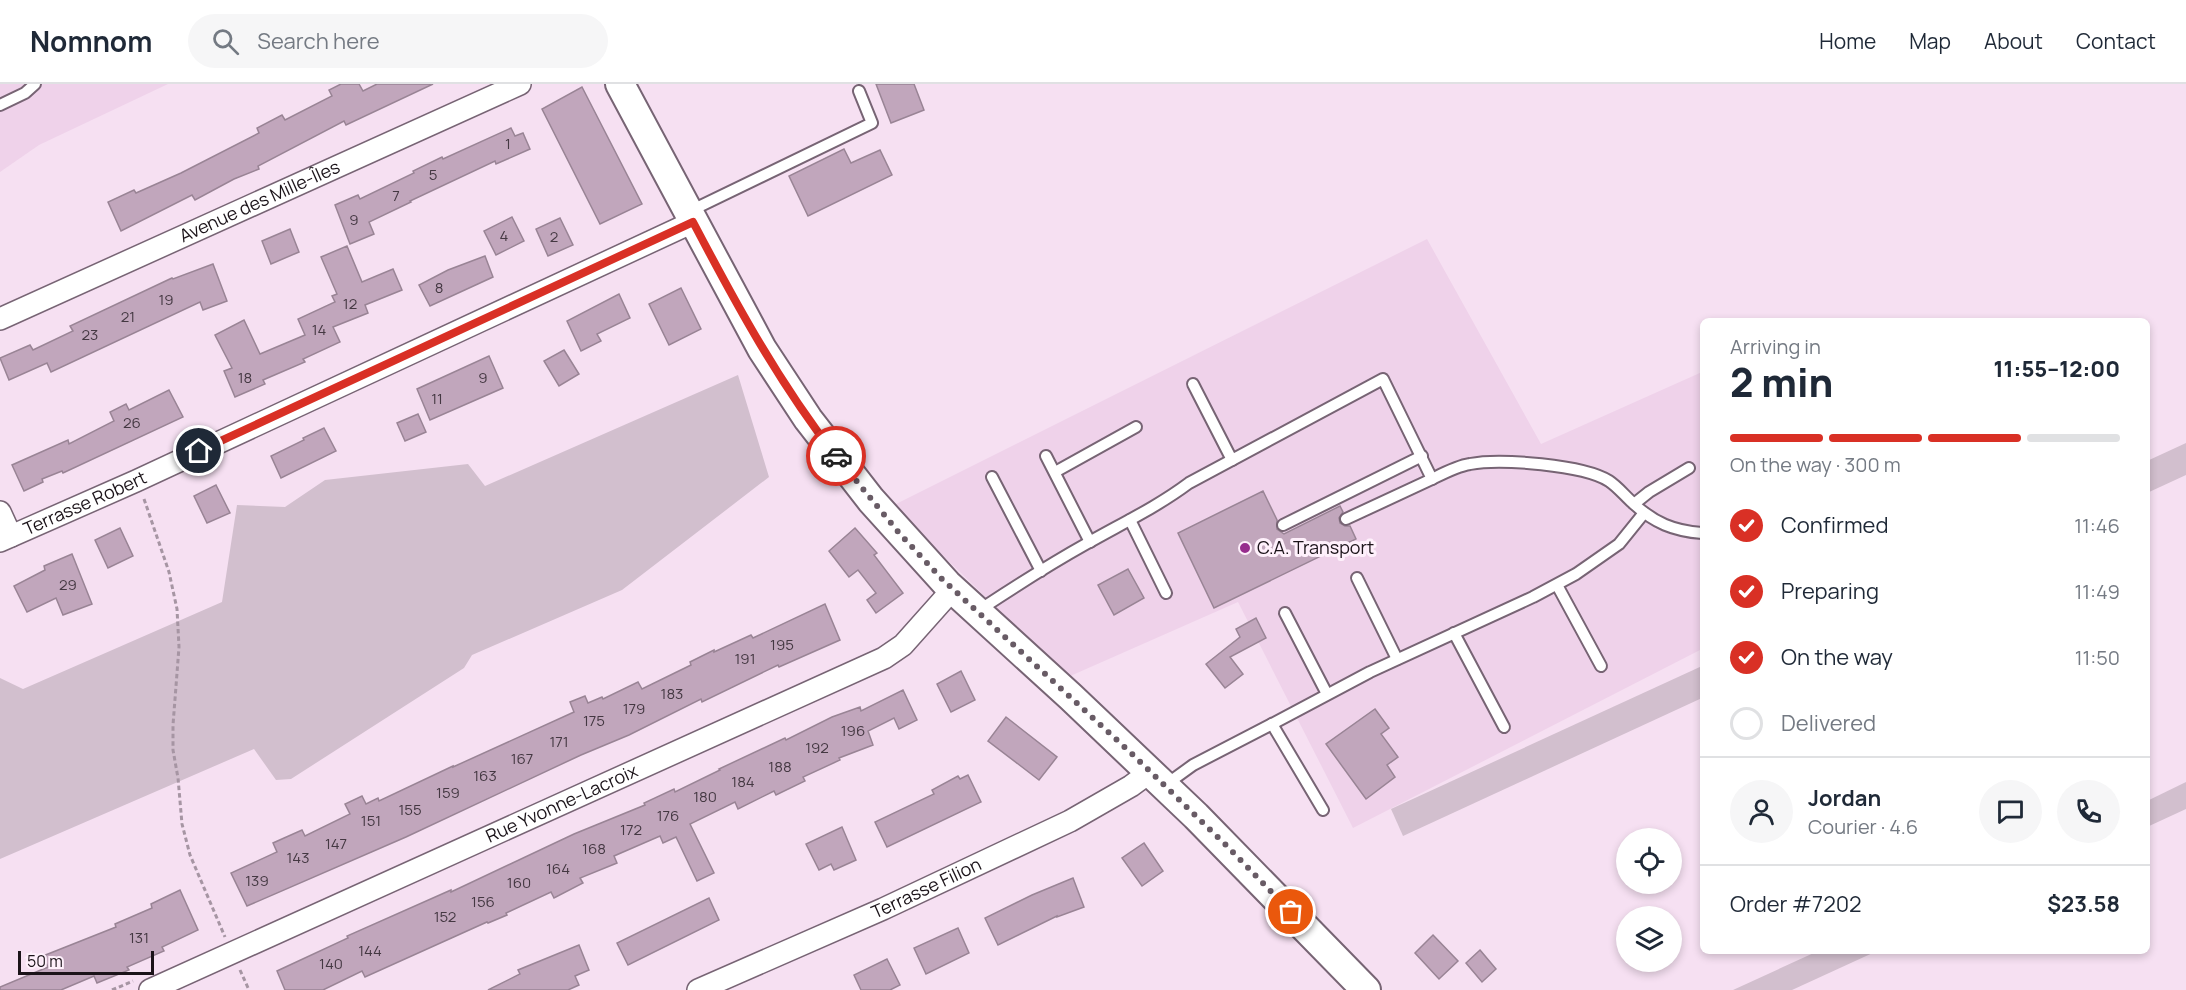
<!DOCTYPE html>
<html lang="en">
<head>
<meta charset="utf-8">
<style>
  :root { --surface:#fff; --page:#f6f6f7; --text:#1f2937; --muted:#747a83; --line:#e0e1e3; --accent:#d93025 }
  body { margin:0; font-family:Manrope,sans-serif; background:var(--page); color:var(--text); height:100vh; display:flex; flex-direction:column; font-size:22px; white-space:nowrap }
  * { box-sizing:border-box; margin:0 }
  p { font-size:20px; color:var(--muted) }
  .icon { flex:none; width:33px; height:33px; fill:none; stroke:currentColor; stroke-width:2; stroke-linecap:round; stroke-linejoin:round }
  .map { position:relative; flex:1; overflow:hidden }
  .details { position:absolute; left:1700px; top:234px; width:450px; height:636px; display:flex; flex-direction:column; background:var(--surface); border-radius:9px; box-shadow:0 3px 9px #0003 }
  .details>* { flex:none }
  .tools { position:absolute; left:1616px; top:744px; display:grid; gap:12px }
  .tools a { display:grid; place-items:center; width:66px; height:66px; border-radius:50%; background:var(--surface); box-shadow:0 3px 9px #0003; font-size:30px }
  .scale { position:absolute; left:18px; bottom:15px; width:136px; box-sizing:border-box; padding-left:6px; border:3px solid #1b1319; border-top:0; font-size:16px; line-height:21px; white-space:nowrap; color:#1b1319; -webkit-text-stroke:4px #fef0fb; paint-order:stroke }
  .pin { position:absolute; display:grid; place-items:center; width:51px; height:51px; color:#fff; margin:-26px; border:3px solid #fff; border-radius:50%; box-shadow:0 2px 6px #0007 }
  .courier { position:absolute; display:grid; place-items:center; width:60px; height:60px; margin:-30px; border:4px solid #d93025; border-radius:50%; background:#fff; color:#222; box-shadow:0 2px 8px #0007 }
  .overview em { font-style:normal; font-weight:800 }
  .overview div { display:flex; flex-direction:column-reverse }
  .overview { display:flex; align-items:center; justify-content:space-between; height:102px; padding:0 30px }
  h1 { font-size:39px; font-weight:800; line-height:45px }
  .bar { display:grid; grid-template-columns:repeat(4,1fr); gap:9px 6px; align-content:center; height:72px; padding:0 30px }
  .bar i { height:8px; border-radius:4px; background:var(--line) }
  .bar .selected { background:var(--accent) }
  .bar p { grid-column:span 4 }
  .line { display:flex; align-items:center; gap:15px; padding:0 30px; border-top:2px solid var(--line) }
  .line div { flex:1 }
  .round { display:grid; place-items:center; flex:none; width:63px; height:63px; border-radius:32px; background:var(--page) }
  ol { padding:0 30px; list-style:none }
  li { display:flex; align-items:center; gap:18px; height:66px }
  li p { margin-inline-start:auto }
  li .icon { padding:6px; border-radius:50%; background:var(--accent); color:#fff; stroke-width:4 }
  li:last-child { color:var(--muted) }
  li i { width:33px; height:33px; border:3px solid var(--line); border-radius:50% }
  header { display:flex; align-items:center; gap:36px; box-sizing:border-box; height:84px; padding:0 30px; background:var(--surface); border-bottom:2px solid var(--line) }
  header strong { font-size:28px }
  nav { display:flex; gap:33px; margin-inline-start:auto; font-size:21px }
  .search { width:420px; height:54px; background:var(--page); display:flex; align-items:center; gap:15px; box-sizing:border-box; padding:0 21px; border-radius:33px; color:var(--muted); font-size:22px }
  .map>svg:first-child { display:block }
  .built { fill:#efd2ea }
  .green { fill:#d2bfce }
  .building { fill:#c1a6bc; stroke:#998495; stroke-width:1.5 }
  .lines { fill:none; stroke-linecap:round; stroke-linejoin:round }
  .lane-casing { stroke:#776474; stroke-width:14 }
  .street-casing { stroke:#776474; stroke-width:24 }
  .secondary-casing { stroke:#776474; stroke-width:32 }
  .path { stroke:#a695a3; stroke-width:3; stroke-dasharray:4.5 3; stroke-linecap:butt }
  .lane { stroke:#fff; stroke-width:10 }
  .street { stroke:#fff; stroke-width:21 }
  .secondary { stroke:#fff; stroke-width:28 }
  .done { stroke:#685b65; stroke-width:6; stroke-dasharray:0 10.8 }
  .route { stroke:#d93025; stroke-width:8 }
  .poi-dot { fill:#972c8d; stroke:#fef0fb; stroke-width:2 }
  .labels { text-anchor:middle; stroke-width:6; stroke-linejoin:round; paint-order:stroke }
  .number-label { font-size:15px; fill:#443842 }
  .street-label { font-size:18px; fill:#1b1319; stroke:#fef0fb }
  .poi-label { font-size:18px; fill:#1b1319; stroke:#fef0fb; text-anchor:start }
</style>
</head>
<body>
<header>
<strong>Nomnom</strong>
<div class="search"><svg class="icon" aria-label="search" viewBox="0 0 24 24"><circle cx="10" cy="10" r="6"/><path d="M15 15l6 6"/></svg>Search here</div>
<nav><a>Home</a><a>Map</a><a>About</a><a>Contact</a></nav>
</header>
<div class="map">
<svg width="2186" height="906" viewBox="0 0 2186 906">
  <rect width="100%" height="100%" fill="#f6e0f2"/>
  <g class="built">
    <path d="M 0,0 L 168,0 L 39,61 L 0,88 Z"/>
    <path d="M 1427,155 L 1541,360 L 1702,288 L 1702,565 L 1353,744 L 1238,518 L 1068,593 L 892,422 Z"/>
  </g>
  <g class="green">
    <path d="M 738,291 L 769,393 L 622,506 L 472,571 L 464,584 L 291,695 L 276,696 L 254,665 L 0,775 L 0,594 L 23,605 L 222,518 L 237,421 L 285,423 L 325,396 L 468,380 L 485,402 Z"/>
    <path d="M 2186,359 L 2186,391 L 2147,409 L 2147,377 Z"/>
    <path d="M 1702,582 L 1702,614 L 1403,752 L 1391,725 Z"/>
    <path d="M 2186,698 L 2186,725 L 2147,743 L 2147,717 Z"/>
    <path d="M 1818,867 L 1877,867 L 1792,906 L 1733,906 Z"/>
  </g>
  <g class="building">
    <path d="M 341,0 L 359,0 L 363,7 L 377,0 L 433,0 L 346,41 L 344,37 L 258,82 L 259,85 L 234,95 L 195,116 L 192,111 L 121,147 L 108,118 L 134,106 L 136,109 L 181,89 L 259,49 L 257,44 L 282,31 L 285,36 L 332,12 L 329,6 Z"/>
    <path d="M 876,0 L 914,0 L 924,26 L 891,39 Z"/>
    <path d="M 582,3 L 642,120 L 600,140 L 542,25 Z"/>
    <path d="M 511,44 L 515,52 L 523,49 L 530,65 L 496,80 L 495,77 L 410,117 L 411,118 L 369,138 L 374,150 L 350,160 L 335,121 L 358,111 L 360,115 L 414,89 L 413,87 L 442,73 L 443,75 Z"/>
    <path d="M 844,65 L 851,79 L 880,66 L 892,91 L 808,132 L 789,92 Z"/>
    <path d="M 512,133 L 524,157 L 496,171 L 484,147 Z"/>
    <path d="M 560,134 L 573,161 L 548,172 L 536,145 Z"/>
    <path d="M 290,145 L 299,168 L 271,180 L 262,157 Z"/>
    <path d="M 347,162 L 362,198 L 393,185 L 402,206 L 365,221 L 368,229 L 333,243 L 340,258 L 303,275 L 305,278 L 263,296 L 265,300 L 235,313 L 224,287 L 232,284 L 215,251 L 244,236 L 260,270 L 305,251 L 298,235 L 335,218 L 332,212 L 337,210 L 321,173 Z"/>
    <path d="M 485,172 L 493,193 L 430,222 L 419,201 L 448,186 Z"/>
    <path d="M 213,180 L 227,217 L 203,226 L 200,218 L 51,288 L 47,279 L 9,296 L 0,274 L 30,261 L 33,266 L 73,247 L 70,242 L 172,194 L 173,195 Z"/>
    <path d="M 681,204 L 701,245 L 669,261 L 649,220 Z"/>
    <path d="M 619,210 L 630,234 L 597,250 L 601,257 L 581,267 L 567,237 Z"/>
    <path d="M 564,266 L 579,290 L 559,302 L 544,277 Z"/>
    <path d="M 489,272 L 503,304 L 430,336 L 417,305 Z"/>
    <path d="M 169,306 L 183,333 L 63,389 L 62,387 L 42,395 L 43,398 L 24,407 L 12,381 L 68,356 L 69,360 L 114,337 L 110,328 L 126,320 L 129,326 Z"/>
    <path d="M 418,330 L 426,348 L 405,357 L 397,339 Z"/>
    <path d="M 324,344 L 336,367 L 281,394 L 271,372 L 304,356 L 303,354 Z"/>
    <path d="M 216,401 L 230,429 L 207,439 L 194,412 Z"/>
    <path d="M 1263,407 L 1277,436 L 1277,445 L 1284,450 L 1340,422 L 1343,428 L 1339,434 L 1340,439 L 1345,442 L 1350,442 L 1356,455 L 1214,524 L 1178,449 Z"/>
    <path d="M 120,444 L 133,472 L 108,484 L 95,456 Z"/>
    <path d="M 855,444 L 877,469 L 874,471 L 903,509 L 876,529 L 867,516 L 876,509 L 858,486 L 849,493 L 829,467 Z"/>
    <path d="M 72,470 L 92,520 L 63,531 L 56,514 L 27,528 L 14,502 L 45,486 L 44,482 Z"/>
    <path d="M 1128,485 L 1144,514 L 1114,531 L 1098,501 Z"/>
    <path d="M 825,520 L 840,556 L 779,583 L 778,581 L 702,618 L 701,615 L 629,651 L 581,671 L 406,753 L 247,822 L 231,789 L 277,768 L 273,759 L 302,746 L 305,752 L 350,730 L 345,720 L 362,712 L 366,720 L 378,714 L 379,717 L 453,682 L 453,683 L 574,628 L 570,618 L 585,612 L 588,619 L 602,613 L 603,615 L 638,598 L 642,605 L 691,581 L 690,578 L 714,566 L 714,568 L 751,551 L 753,554 Z"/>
    <path d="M 1256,534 L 1266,554 L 1230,573 L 1243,590 L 1225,604 L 1206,580 L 1240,553 L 1236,545 Z"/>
    <path d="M 961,587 L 975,616 L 951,628 L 937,600 Z"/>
    <path d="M 903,606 L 917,636 L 899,645 L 894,634 L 868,647 L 873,661 L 839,674 L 840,676 L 803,693 L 805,697 L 776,711 L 774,707 L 738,725 L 735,718 L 690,740 L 714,789 L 697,797 L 676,753 L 663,759 L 660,752 L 614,772 L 617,779 L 580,794 L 583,799 L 554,814 L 551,808 L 506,829 L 507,831 L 488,839 L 487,838 L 365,893 L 362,887 L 323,906 L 285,906 L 277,887 L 348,854 L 347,852 L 451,806 L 451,808 L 574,750 L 645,721 L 644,719 L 674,705 L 675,708 L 720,686 L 719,685 L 785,654 L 786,656 L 832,633 L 860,623 L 861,627 Z"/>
    <path d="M 1375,625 L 1389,644 L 1381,650 L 1398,673 L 1387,681 L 1395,693 L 1366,715 L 1326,660 Z"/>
    <path d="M 1006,633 L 1057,673 L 1039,696 L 988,657 Z"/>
    <path d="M 968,691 L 981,718 L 887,763 L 875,738 L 934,710 L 932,706 L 958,692 L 960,695 Z"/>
    <path d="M 842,743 L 856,776 L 834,786 L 831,780 L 819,786 L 806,760 Z"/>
    <path d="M 1144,759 L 1163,787 L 1142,802 L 1122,774 Z"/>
    <path d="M 1073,794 L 1084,823 L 1057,833 L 1057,832 L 998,861 L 985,834 L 1032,811 Z"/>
    <path d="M 180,806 L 198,846 L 162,863 L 164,867 L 127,883 L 129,886 L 97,899 L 94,892 L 61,906 L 0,906 L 0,903 L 48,883 L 43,872 L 116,843 L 115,840 L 152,824 L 151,820 Z"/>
    <path d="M 709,814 L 719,836 L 628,881 L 617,859 Z"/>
    <path d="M 958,844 L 969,869 L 926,890 L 914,864 Z"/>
    <path d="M 1433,851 L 1458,877 L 1439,895 L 1415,869 Z"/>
    <path d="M 579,861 L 589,886 L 575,892 L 579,901 L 568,906 L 488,906 L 520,890 L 518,886 Z"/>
    <path d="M 1480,866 L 1496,885 L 1482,898 L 1466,879 Z"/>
    <path d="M 887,875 L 900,901 L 890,906 L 861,906 L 854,891 Z"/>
  </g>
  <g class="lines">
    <defs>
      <g id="lane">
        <path d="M 0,21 L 25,9 L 35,0"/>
        <path d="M 688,128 L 872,39 L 859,7"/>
        <path d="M 1193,300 L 1232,376"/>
        <path d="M 1046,372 L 1090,458"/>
        <path d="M 1055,388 L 1136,343"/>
        <path d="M 992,393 L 1041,487"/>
        <path d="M 1432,395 C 1444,389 1457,382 1470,380 C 1500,374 1584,381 1609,397 C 1618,403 1625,412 1633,419 C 1654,439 1674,447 1702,449"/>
        <path d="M 1634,420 L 1649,408 L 1689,384"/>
        <path d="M 1130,436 L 1166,509"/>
        <path d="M 1283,441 L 1422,372"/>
        <path d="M 1357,494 L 1397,575"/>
        <path d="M 1557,501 L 1601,582"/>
        <path d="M 981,527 L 987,521 C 1019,500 1052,479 1086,460 C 1121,440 1157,423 1189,399 L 1383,295 L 1432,395 L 1346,435"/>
        <path d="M 1285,529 L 1327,610"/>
        <path d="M 1454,549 L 1504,643"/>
        <path d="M 1272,640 L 1370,588 L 1533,513 L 1576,490 L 1619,460 L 1644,429"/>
        <path d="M 1164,702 L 1193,681 L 1272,640 L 1323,726"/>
      </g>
      <g id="street">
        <path id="s1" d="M 0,235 L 520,0"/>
        <path d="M 0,428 L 11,452"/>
        <path id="s2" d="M 0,457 L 136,397 L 693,138"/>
        <path id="s3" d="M 150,906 L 884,574 L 903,561 L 952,506"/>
        <path id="s4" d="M 698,906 L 883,825 L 1070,737 L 1131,702 L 1150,688"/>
      </g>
      <path id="secondary" d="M 620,0 L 762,265 L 808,335 L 871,416 L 947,500 L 1071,613 L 1196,732 L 1366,906"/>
    </defs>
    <use href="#lane" class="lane-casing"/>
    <use href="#street" class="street-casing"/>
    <use href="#secondary" class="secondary-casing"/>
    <g class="path">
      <path d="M 144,415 L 169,488 L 177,525 L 179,563 L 173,641 L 173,666 L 178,694 L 182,740 L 190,771 L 225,853"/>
      <path d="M 240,886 L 249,906"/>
      <path d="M 112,906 L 133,897"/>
    </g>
    <use href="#lane" class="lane"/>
    <use href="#street" class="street"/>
    <use href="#secondary" class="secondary"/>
  </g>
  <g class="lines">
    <path class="done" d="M 836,372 L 900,450 L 942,495 L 1131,669 L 1227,762 L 1291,828"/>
    <path class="route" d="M 199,367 L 693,138 C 736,220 779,299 836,372"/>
  </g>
  <circle class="poi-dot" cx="1245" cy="464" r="6"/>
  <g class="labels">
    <g class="number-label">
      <text x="508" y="65">1</text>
      <text x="433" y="96">5</text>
      <text x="396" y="117">7</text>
      <text x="354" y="141">9</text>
      <text x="504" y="157">4</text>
      <text x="554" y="158">2</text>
      <text x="439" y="209">8</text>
      <text x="166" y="221">19</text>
      <text x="350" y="225">12</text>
      <text x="128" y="238">21</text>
      <text x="319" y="251">14</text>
      <text x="90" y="256">23</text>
      <text x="245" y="299">18</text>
      <text x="483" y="299">9</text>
      <text x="437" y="320">11</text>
      <text x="132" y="344">26</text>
      <text x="68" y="506">29</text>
      <text x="782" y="566">195</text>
      <text x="745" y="580">191</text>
      <text x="672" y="615">183</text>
      <text x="634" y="630">179</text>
      <text x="594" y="642">175</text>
      <text x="853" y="652">196</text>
      <text x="559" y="663">171</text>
      <text x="817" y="669">192</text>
      <text x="522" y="680">167</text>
      <text x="780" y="688">188</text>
      <text x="485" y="697">163</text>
      <text x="743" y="703">184</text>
      <text x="448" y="714">159</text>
      <text x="705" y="718">180</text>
      <text x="410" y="731">155</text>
      <text x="668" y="737">176</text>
      <text x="371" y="742">151</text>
      <text x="631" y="751">172</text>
      <text x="336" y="765">147</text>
      <text x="594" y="770">168</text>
      <text x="298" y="779">143</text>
      <text x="558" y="790">164</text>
      <text x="257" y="802">139</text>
      <text x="519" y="804">160</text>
      <text x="483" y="823">156</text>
      <text x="445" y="838">152</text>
      <text x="139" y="859">131</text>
      <text x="370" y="872">144</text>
      <text x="331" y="885">140</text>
    </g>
    <g class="street-label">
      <text dy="6" stroke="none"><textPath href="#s1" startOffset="285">Avenue des Mille-Îles</textPath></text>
      <text dy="6" stroke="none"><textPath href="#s2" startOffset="93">Terrasse Robert</textPath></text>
      <text dy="6" stroke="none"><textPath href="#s3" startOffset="452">Rue Yvonne-Lacroix</textPath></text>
      <text dy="6" stroke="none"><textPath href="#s4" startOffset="250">Terrasse Filion</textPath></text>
    </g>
    <g class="poi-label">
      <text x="1257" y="470">C.A. Transport</text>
    </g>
  </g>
</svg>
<div class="tools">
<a><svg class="icon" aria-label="locate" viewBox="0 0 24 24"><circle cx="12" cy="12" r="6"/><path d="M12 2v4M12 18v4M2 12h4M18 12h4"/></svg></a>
<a><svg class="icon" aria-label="layers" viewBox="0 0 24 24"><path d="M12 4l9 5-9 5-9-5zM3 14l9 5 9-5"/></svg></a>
</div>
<div class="scale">50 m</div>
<div class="pin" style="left:1291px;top:828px;background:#ea580c"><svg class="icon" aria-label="bag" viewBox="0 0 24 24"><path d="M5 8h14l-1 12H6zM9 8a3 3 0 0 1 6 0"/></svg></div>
<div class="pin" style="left:199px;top:367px;background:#1f2937"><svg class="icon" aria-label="home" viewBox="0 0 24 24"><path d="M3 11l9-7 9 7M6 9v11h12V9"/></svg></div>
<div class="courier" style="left:836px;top:372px"><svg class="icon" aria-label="car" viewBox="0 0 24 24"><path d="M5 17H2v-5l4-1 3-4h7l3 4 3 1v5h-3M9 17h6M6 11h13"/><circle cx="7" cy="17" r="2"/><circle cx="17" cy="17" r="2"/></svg></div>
<section class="details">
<div class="overview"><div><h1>2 min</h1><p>Arriving in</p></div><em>11:55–12:00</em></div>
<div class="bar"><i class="selected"></i><i class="selected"></i><i class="selected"></i><i></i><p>On the way · 300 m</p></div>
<ol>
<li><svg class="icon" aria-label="check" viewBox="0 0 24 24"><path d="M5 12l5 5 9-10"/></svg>Confirmed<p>11:46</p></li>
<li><svg class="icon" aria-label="check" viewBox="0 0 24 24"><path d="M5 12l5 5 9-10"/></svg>Preparing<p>11:49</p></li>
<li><svg class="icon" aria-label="check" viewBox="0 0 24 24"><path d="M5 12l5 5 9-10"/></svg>On the way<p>11:50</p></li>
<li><i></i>Delivered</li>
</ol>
<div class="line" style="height:108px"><a class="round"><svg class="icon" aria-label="person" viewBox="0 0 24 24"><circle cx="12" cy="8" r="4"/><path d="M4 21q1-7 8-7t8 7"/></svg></a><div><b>Jordan</b><p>Courier · 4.6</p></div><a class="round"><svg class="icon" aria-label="chat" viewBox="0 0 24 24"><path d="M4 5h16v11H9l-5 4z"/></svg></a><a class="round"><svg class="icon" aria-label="phone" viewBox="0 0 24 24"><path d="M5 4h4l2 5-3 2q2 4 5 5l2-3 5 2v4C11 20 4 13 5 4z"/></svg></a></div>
<div class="line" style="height:78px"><div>Order #7202</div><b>$23.58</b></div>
</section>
</div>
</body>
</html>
